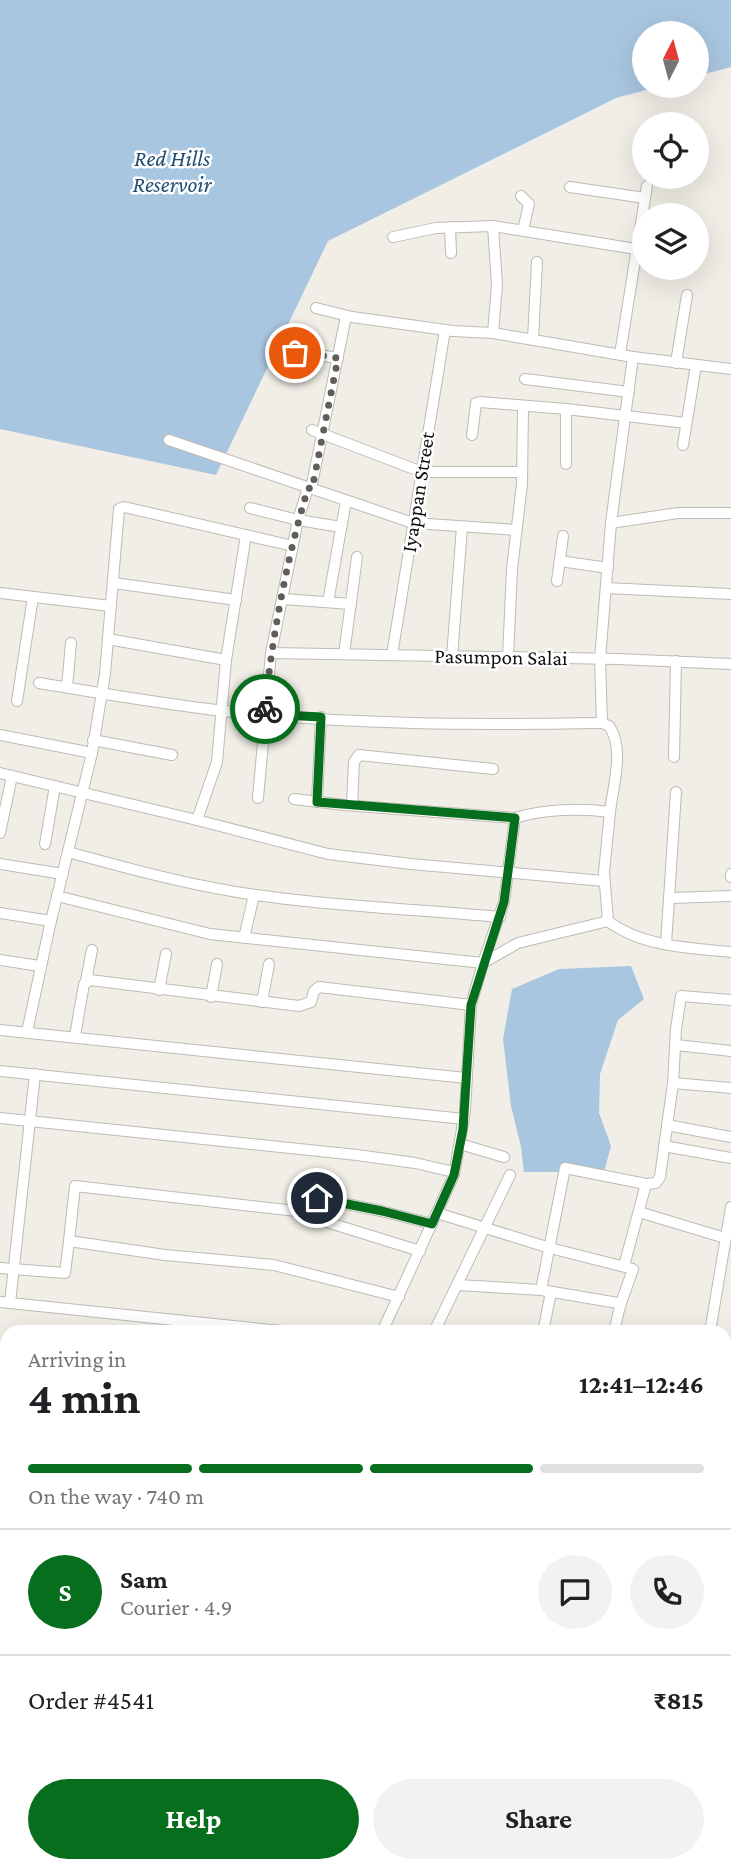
<!DOCTYPE html>
<html lang="en">
<head>
<meta charset="utf-8">
<style>
  :root { --surface:#fff; --page:#f2f2f2; --text:#202124; --muted:#757577; --line:#e0e0e0; --accent:#066e1d }
  body { margin:0; font-family:"Crimson Pro",serif; background:var(--page); color:var(--text); height:100vh; display:flex; flex-direction:column; font-size:26px; white-space:nowrap }
  * { box-sizing:border-box; margin:0 }
  p { font-size:23px; color:var(--muted) }
  .icon { flex:none; width:38px; height:38px; fill:none; stroke:currentColor; stroke-width:2; stroke-linecap:round; stroke-linejoin:round }
  .map { position:relative; flex:1; overflow:hidden }
  .details { position:absolute; left:0px; top:1325px; width:732px; height:548px; display:flex; flex-direction:column; background:var(--surface); border-radius:21px 21px 0 0; box-shadow:0 7px 28px #0002 }
  .details>* { flex:none }
  .needle { width:46px; rotate:6deg }
  .controls { position:absolute; left:632px; top:21px; display:grid; gap:14px }
  .controls a { display:grid; place-items:center; width:77px; height:77px; border-radius:50%; background:var(--surface); box-shadow:0 7px 28px #0002; font-size:35px }
  .pin { position:absolute; display:grid; place-items:center; width:60px; height:60px; color:#fff; margin:-30px; border:4px solid #fff; border-radius:50%; box-shadow:0 2px 7px #0007 }
  .courier { position:absolute; display:grid; place-items:center; width:70px; height:70px; margin:-35px; border:5px solid #066e1d; border-radius:50%; background:#fff; color:#222; box-shadow:0 2px 9px #0007 }
  .overview em { font-style:normal; font-weight:700 }
  .overview div { display:flex; flex-direction:column-reverse }
  .overview { display:flex; align-items:center; justify-content:space-between; height:119px; padding:0 28px }
  h1 { font-size:46px; font-weight:700; line-height:52px }
  .bar { display:grid; grid-template-columns:repeat(4,1fr); gap:10px 7px; align-content:center; height:84px; padding:0 28px }
  .bar i { height:9px; border-radius:5px; background:var(--line) }
  .bar .current { background:var(--accent) }
  .bar p { grid-column:span 4 }
  .line { display:flex; align-items:center; gap:18px; padding:0 28px; border-top:2px solid var(--line) }
  .line div { flex:1 }
  .round { display:grid; place-items:center; flex:none; width:74px; height:74px; border-radius:37px; background:var(--page) }
  .cta { display:flex; gap:14px; margin-top:auto; padding:14px 28px }
  .cta a { flex:1; height:80px; border-radius:42px; background:var(--accent); color:#fff; font-size:28px; font-weight:700; line-height:80px; text-align:center }
  .cta a+a { background:var(--page); color:var(--text) }
  .map>svg:first-child { display:block }
  .water { fill:#a9c6e0 }
  .lines { fill:none; stroke-linecap:round; stroke-linejoin:round }
  .minor-casing { stroke:#bdbbb4; stroke-width:12 }
  .major-casing { stroke:#bdbbb4; stroke-width:16 }
  .minor { stroke:#fff; stroke-width:10 }
  .major { stroke:#fff; stroke-width:14 }
  .done { stroke:#5f5e5a; stroke-width:7; stroke-dasharray:0 12.6 }
  .route { stroke:#066e1d; stroke-width:9 }
  .labels { text-anchor:middle; stroke-width:5; stroke-linejoin:round; paint-order:stroke }
  .street-label { font-size:21px; fill:#11100e; stroke:#fff }
  .water-label { font-size:23px; font-style:italic; fill:#204d71; stroke:#fff }
</style>
</head>
<body>
<div class="map">
<svg width="731" height="1871" viewBox="0 0 731 1871">
  <rect width="100%" height="100%" fill="#f1eee7"/>
  <g class="water">
    <path d="M 0,0 L 731,0 L 731,67 L 697,76 L 696,33 L 644,33 L 644,86 L 661,86 L 616,98 L 328,241 L 216,475 L 0,429 Z"/>
    <path d="M 631,966 L 644,999 L 618,1020 L 600,1074 L 599,1113 L 611,1146 L 604,1172 L 524,1172 L 521,1147 L 511,1106 L 503,1039 L 512,989 L 559,969 Z"/>
  </g>
  <g class="lines">
    <defs>
      <g id="minor">
        <path d="M 570,187 L 645,198"/>
        <path d="M 521,196 L 529,204 L 523,230"/>
        <path d="M 493,226 L 497,285 L 493,333"/>
        <path d="M 450,227 L 451,253"/>
        <path d="M 393,237 L 436,228 L 493,226 L 636,249"/>
        <path d="M 316,308 L 352,317 L 453,331 L 493,333 L 633,357 L 731,369"/>
        <path d="M 533,339 L 537,262"/>
        <path d="M 620,354 L 647,186"/>
        <path d="M 676,363 L 687,295"/>
        <path d="M 289,365 L 292,356 L 298,352 L 338,358"/>
        <path d="M 525,379 L 629,392"/>
        <path d="M 566,409 L 686,423"/>
        <path d="M 312,430 L 422,472 L 521,472"/>
        <path d="M 472,435 L 476,403 L 480,402 L 566,409 L 566,464"/>
        <path d="M 169,440 L 413,523 L 516,530"/>
        <path d="M 683,445 L 696,365"/>
        <path d="M 311,489 L 346,316"/>
        <path d="M 250,508 L 298,520 L 341,527"/>
        <path d="M 611,523 L 678,513 L 731,513"/>
        <path d="M 560,561 L 608,568"/>
        <path d="M 557,581 L 563,536"/>
        <path d="M 114,583 L 236,600"/>
        <path d="M 606,588 L 731,594"/>
        <path d="M 0,593 L 111,606"/>
        <path d="M 283,599 L 351,604"/>
        <path d="M 328,602 L 346,501"/>
        <path d="M 108,639 L 226,660"/>
        <path d="M 271,653 L 618,659 L 731,664"/>
        <path d="M 344,654 L 357,557"/>
        <path d="M 392,655 L 445,330"/>
        <path d="M 452,657 L 462,527"/>
        <path d="M 508,657 L 512,569 L 522,484 L 523,406"/>
        <path d="M 39,683 C 100,693 162,704 224,711 C 349,725 476,725 602,723"/>
        <path d="M 67,687 L 71,643"/>
        <path d="M 17,701 L 33,597"/>
        <path d="M 0,735 L 92,753"/>
        <path d="M 93,740 L 172,755"/>
        <path d="M 674,757 L 676,661"/>
        <path d="M 0,773 L 197,820 L 328,854 L 411,864 L 604,881"/>
        <path d="M 258,798 L 271,653 L 298,520 L 308,488"/>
        <path d="M 294,799 L 344,805 L 515,818 C 544,809 580,808 610,812 C 613,786 625,748 609,726 L 602,723 L 600,659 L 611,523 L 633,357"/>
        <path d="M 317,802 L 321,717"/>
        <path d="M 352,805 L 354,762 L 359,755 L 493,769"/>
        <path d="M 197,820 L 217,762 L 226,660 L 246,535"/>
        <path d="M 0,833 L 12,776"/>
        <path d="M 45,844 L 55,786"/>
        <path d="M 68,852 C 130,869 192,886 256,895 C 337,907 419,909 500,917"/>
        <path d="M 0,864 L 63,874"/>
        <path d="M 731,874 L 731,877"/>
        <path d="M 57,896 L 210,934 L 483,963 L 504,902 L 515,818"/>
        <path d="M 669,898 L 731,896"/>
        <path d="M 0,913 L 51,921"/>
        <path d="M 608,921 L 604,872 L 610,812"/>
        <path d="M 244,938 L 254,895"/>
        <path d="M 666,944 L 676,792"/>
        <path d="M 0,960 L 40,966"/>
        <path d="M 86,981 L 92,950"/>
        <path d="M 159,990 L 166,954"/>
        <path d="M 211,997 L 217,964"/>
        <path d="M 262,1002 L 269,964"/>
        <path d="M 0,1030 L 466,1078"/>
        <path d="M 27,1032 L 50,925 L 92,753 L 105,674 L 119,509 L 124,507 L 293,546"/>
        <path d="M 75,1036 L 84,984 L 90,980 L 299,1006 L 311,1002 L 314,991 L 319,987 L 471,1005"/>
        <path d="M 676,1045 L 731,1051"/>
        <path d="M 0,1071 L 464,1119"/>
        <path d="M 673,1083 L 731,1088"/>
        <path d="M 0,1118 L 357,1155 L 415,1163 L 454,1172"/>
        <path d="M 667,1125 L 731,1137"/>
        <path d="M 460,1144 L 504,1157"/>
        <path d="M 664,1146 L 731,1158"/>
        <path d="M 646,1184 L 656,1183 L 660,1177 L 673,1083 L 676,1029 L 681,996 L 731,1000"/>
        <path d="M 639,1212 L 725,1238"/>
        <path d="M 314,1213 L 317,1219 L 420,1251"/>
        <path d="M 437,1213 L 550,1248 L 633,1269 L 620,1306"/>
        <path d="M 0,1268 L 65,1273 L 69,1241"/>
        <path d="M 458,1285 L 541,1290 L 618,1303 L 620,1306 L 614,1332"/>
        <path d="M 541,1290 L 565,1168 L 646,1184 L 624,1266"/>
        <path d="M 399,1297 L 274,1265 L 165,1255 L 69,1241 L 75,1186 L 314,1213 L 317,1198 L 381,1211 L 432,1224"/>
        <path d="M 0,1302 L 291,1332"/>
        <path d="M 10,1303 L 35,1074"/>
        <path d="M 382,1332 L 454,1175 L 465,1111 L 471,1005 L 483,963 L 518,943 L 608,921 C 642,947 690,948 731,952"/>
        <path d="M 434,1332 L 510,1175"/>
        <path d="M 543,1332 L 551,1292"/>
        <path d="M 710,1332 L 731,1207"/>
        <path d="M 0,1352 L 7,1353"/>
        <path d="M 0,1379 L 7,1380"/>
        <path d="M 0,1433 L 7,1433"/>
        <path d="M 724,1453 L 731,1453"/>
        <path d="M 724,1499 L 728,1474"/>
        <path d="M 0,1535 L 7,1536"/>
        <path d="M 0,1588 L 7,1589"/>
        <path d="M 0,1637 L 7,1637"/>
        <path d="M 724,1680 L 731,1680"/>
        <path d="M 0,1707 L 7,1710"/>
        <path d="M 724,1737 L 731,1694"/>
        <path d="M 1,1779 L 7,1781"/>
        <path d="M 0,1856 L 7,1859"/>
        <path d="M 27,1866 L 43,1871"/>
        <path d="M 489,1866 L 509,1871"/>
        <path d="M 142,1871 L 144,1866"/>
        <path d="M 182,1871 L 184,1866"/>
        <path d="M 242,1871 L 244,1866"/>
        <path d="M 330,1871 L 332,1866"/>
        <path d="M 390,1871 L 392,1866"/>
        <path d="M 629,1871 L 630,1866"/>
        <path d="M 670,1871 L 671,1866"/>
        <path d="M 705,1871 L 706,1866"/>
      </g>
      <path id="major" d="M 714,1871 L 724,1866"/>
    </defs>
    <use href="#minor" class="minor-casing"/>
    <use href="#major" class="major-casing"/>
    <use href="#minor" class="minor"/>
    <use href="#major" class="major"/>
  </g>
  <g class="lines">
    <path class="done" d="M 265,709 C 272,636 287,558 308,488 L 312,489 L 338,358 L 298,352 L 295,353"/>
    <path class="route" d="M 265,709 L 264,714 L 321,717 L 317,802 L 515,818 L 504,902 L 471,1005 L 463,1129 L 454,1175 L 432,1224 L 382,1211 L 317,1198"/>
  </g>
  <g class="labels">
    <g class="street-label">
      <text transform="translate(418 492) rotate(-81)" y="7">Iyappan Street</text>
      <text transform="translate(501 657) rotate(1)" y="7">Pasumpon Salai</text>
    </g>
    <g class="water-label">
      <text x="172" y="166">Red Hills<tspan x="172" dy="26">Reservoir</tspan></text>
    </g>
  </g>
</svg>
<div class="controls">
<a><svg class="needle" viewBox="-14 -14 28 28"><path d="M0-13l5 13h-10z" fill="#e53935"/><path d="M0 13l5-13h-10z" fill="#757577"/></svg></a>
<a><svg class="icon" aria-label="locate" viewBox="0 0 24 24"><circle cx="12" cy="12" r="6"/><path d="M12 2v4M12 18v4M2 12h4M18 12h4"/></svg></a>
<a><svg class="icon" aria-label="layers" viewBox="0 0 24 24"><path d="M12 4l9 5-9 5-9-5zM3 14l9 5 9-5"/></svg></a>
</div>
<div class="pin" style="left:295px;top:353px;background:#ea580c"><svg class="icon" aria-label="bag" viewBox="0 0 24 24"><path d="M5 8h14l-1 12H6zM9 8a3 3 0 0 1 6 0"/></svg></div>
<div class="pin" style="left:317px;top:1198px;background:#1f2937"><svg class="icon" aria-label="home" viewBox="0 0 24 24"><path d="M3 11l9-7 9 7M6 9v11h12V9"/></svg></div>
<div class="courier" style="left:265px;top:709px"><svg class="icon" aria-label="bike" viewBox="0 0 24 24"><circle cx="6" cy="16" r="4"/><circle cx="18" cy="16" r="4"/><path d="M6 16l4-8h5l3 8M10 8l3 8H6M13 5h3"/></svg></div>
<section class="details">
<div class="overview"><div><h1>4 min</h1><p>Arriving in</p></div><em>12:41–12:46</em></div>
<div class="bar"><i class="current"></i><i class="current"></i><i class="current"></i><i></i><p>On the way · 740 m</p></div>
<div class="line" style="height:126px"><b class="round" style="background:var(--accent);color:#fff">S</b><div><b>Sam</b><p>Courier · 4.9</p></div><a class="round"><svg class="icon" aria-label="chat" viewBox="0 0 24 24"><path d="M4 5h16v11H9l-5 4z"/></svg></a><a class="round"><svg class="icon" aria-label="phone" viewBox="0 0 24 24"><path d="M5 4h4l2 5-3 2q2 4 5 5l2-3 5 2v4C11 20 4 13 5 4z"/></svg></a></div>
<div class="line" style="height:91px"><div>Order #4541</div><b>₹815</b></div>
<div class="cta"><a>Help</a><a>Share</a></div>
</section>
</div>
</body>
</html>
